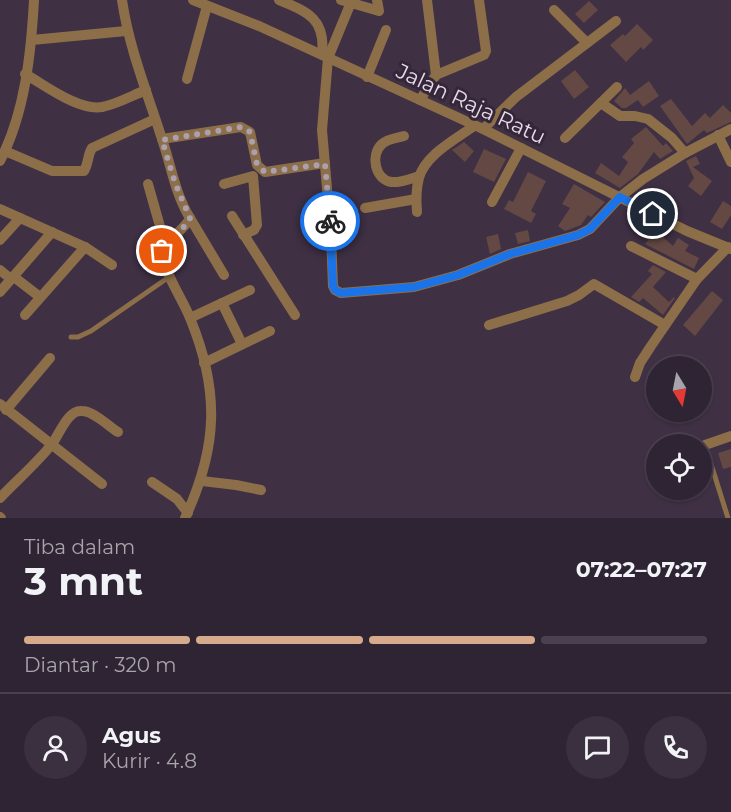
<!DOCTYPE html>
<html lang="id">
<head>
<meta charset="utf-8">
<style>
  :root { --surface:#2f2433; --page:#3b303f; --text:#f1f3f6; --muted:#a7a4ac; --line:#4a414e; --accent:#d6ab8b }
  body { margin:0; font-family:Montserrat,sans-serif; background:var(--page); color:var(--text); height:100vh; display:flex; flex-direction:column; font-size:22px; white-space:nowrap }
  * { box-sizing:border-box; margin:0 }
  p { font-size:20px; color:var(--muted) }
  .icon { flex:none; width:33px; height:33px; fill:none; stroke:currentColor; stroke-width:2; stroke-linecap:round; stroke-linejoin:round }
  .map { position:relative; height:518px; overflow:hidden }
  .details { display:flex; flex-direction:column; background:var(--surface); flex:1 }
  .details>* { flex:none }
  .needle { width:39px; rotate:170deg }
  .controls { position:absolute; left:646px; top:356px; display:grid; gap:12px }
  .controls a { display:grid; place-items:center; width:66px; height:66px; border-radius:50%; background:var(--surface); box-shadow:0 2px 4px #0004,0 0 0 2px var(--line); font-size:30px }
  .pin { position:absolute; display:grid; place-items:center; width:51px; height:51px; color:#fff; margin:-26px; border:3px solid #fff; border-radius:50%; box-shadow:0 2px 6px #0007 }
  .courier { position:absolute; display:grid; place-items:center; width:60px; height:60px; margin:-30px; border:4px solid #1a73e8; border-radius:50%; background:#fff; color:#222; box-shadow:0 2px 8px #0007 }
  .headline em { font-style:normal; font-weight:700 }
  .headline div { display:flex; flex-direction:column-reverse }
  .headline { display:flex; align-items:center; justify-content:space-between; height:102px; padding:0 24px }
  h1 { font-size:39px; font-weight:700; line-height:45px }
  .bar { display:grid; grid-template-columns:repeat(4,1fr); gap:9px 6px; align-content:center; height:72px; padding:0 24px }
  .bar i { height:8px; border-radius:4px; background:var(--line) }
  .bar .on { background:var(--accent) }
  .bar p { grid-column:span 4 }
  .line { display:flex; align-items:center; gap:15px; padding:0 24px; border-top:2px solid var(--line) }
  .line div { flex:1 }
  .round { display:grid; place-items:center; flex:none; width:63px; height:63px; border-radius:32px; background:var(--page) }
  .map>svg:first-child { display:block }
  .building { fill:#634843 }
  .lines { fill:none; stroke-linecap:round; stroke-linejoin:round }
  .service { stroke:#8c6e49; stroke-width:5 }
  .minor { stroke:#8c6e49; stroke-width:10 }
  .done { stroke:#aca0af; stroke-width:6; stroke-dasharray:0 10.8 }
  .route { stroke:#1a73e8; stroke-width:8 }
  .labels { text-anchor:middle; stroke-width:6; stroke-linejoin:round; paint-order:stroke }
  .street-label { font-size:21px; fill:#e6dce9; stroke:#352639 }
</style>
</head>
<body>
<div class="map">
<svg width="731" height="518" viewBox="0 0 731 518">
  <rect width="100%" height="100%" fill="#3f3044"/>
  <g class="building">
    <path d="M 589,1 L 598,10 L 584,23 L 575,14 Z"/>
    <path d="M 637,24 L 653,40 L 643,50 L 641,47 L 626,62 L 610,45 L 623,34 L 625,36 Z"/>
    <path d="M 575,70 L 589,87 L 574,99 L 561,81 Z"/>
    <path d="M 649,81 L 659,96 L 643,107 L 638,100 L 626,108 L 622,108 L 614,101 L 625,88 L 630,95 Z"/>
    <path d="M 671,99 L 692,126 L 705,113 L 710,118 L 723,105 L 731,113 L 731,122 L 707,133 L 704,130 L 687,144 L 660,106 Z"/>
    <path d="M 646,127 L 663,146 L 666,143 L 673,151 L 660,159 L 654,152 L 638,174 L 620,188 L 595,173 L 601,163 L 619,176 L 628,162 L 622,157 L 634,143 L 631,139 Z"/>
    <path d="M 464,142 L 474,151 L 465,162 L 452,150 Z"/>
    <path d="M 484,149 L 506,159 L 494,182 L 473,172 Z"/>
    <path d="M 696,156 L 700,164 L 693,167 L 712,181 L 701,196 L 688,186 L 694,178 L 686,161 Z"/>
    <path d="M 528,172 L 546,181 L 531,211 L 536,214 L 531,223 L 504,209 L 509,200 L 513,202 Z"/>
    <path d="M 574,184 L 605,202 L 591,217 L 588,215 L 581,225 L 565,231 L 558,226 L 570,208 L 562,204 Z"/>
    <path d="M 723,201 L 731,206 L 731,215 L 722,229 L 710,222 Z"/>
    <path d="M 528,230 L 530,241 L 518,244 L 515,233 Z"/>
    <path d="M 656,231 L 673,246 L 678,238 L 689,245 L 685,251 L 699,258 L 694,269 L 645,244 Z"/>
    <path d="M 498,234 L 501,249 L 490,254 L 486,237 Z"/>
    <path d="M 653,265 L 666,272 L 653,287 L 669,302 L 674,297 L 675,298 L 663,315 L 643,298 L 639,302 L 631,297 L 652,274 L 648,271 Z"/>
    <path d="M 712,291 L 723,300 L 695,336 L 683,325 Z"/>
    <path d="M 731,449 L 731,467 L 723,469 L 718,453 Z"/>
  </g>
  <g class="lines">
    <g class="service">
      <path d="M 71,337 L 78,337 L 91,331 L 169,277"/>
      <path d="M 705,445 L 728,518"/>
    </g>
    <g class="minor">
      <path d="M 122,0 C 129,48 147,92 162,139 C 171,165 175,194 190,218 C 183,233 164,238 162,255 C 166,276 182,298 190,318 C 220,391 218,447 185,518"/>
      <path d="M 193,0 L 259,26 L 483,129 L 687,231 L 731,249"/>
      <path d="M 279,0 C 309,12 326,20 322,55"/>
      <path d="M 341,0 L 379,11 L 377,0"/>
      <path d="M 352,0 L 328,58 L 322,130 L 331,235 L 333,286 L 335,290 L 341,293 L 414,287 L 458,275 L 510,254 L 578,235 L 590,229 L 620,197 L 643,179 L 685,153 L 731,129"/>
      <path d="M 427,0 L 436,75"/>
      <path d="M 554,10 L 587,43"/>
      <path d="M 32,40 L 126,31"/>
      <path d="M 25,74 C 45,85 78,111 102,107 C 117,104 131,96 146,90"/>
      <path d="M 367,77 L 386,30"/>
      <path d="M 187,79 L 207,6"/>
      <path d="M 420,100 L 436,75 L 484,55 L 486,51 L 479,0"/>
      <path d="M 601,103 L 620,116 L 635,116 L 648,119 L 672,138 L 685,153"/>
      <path d="M 483,129 L 516,97 L 616,21"/>
      <path d="M 718,135 L 731,162"/>
      <path d="M 404,136 C 397,138 387,139 382,144 C 370,155 375,179 391,182 C 400,183 410,179 419,176"/>
      <path d="M 565,138 L 617,87"/>
      <path d="M 162,139 L 241,127 L 250,132 L 257,165 L 265,172 L 325,163"/>
      <path d="M 5,151 L 52,171 L 84,171 C 89,163 87,156 92,148 L 155,119"/>
      <path d="M 0,161 C 25,113 31,54 34,0"/>
      <path d="M 148,184 L 165,244"/>
      <path d="M 224,184 L 253,176 L 257,225 L 254,230 L 243,235"/>
      <path d="M 492,202 L 521,148"/>
      <path d="M 365,208 L 416,199"/>
      <path d="M 0,209 L 85,247 L 112,265"/>
      <path d="M 417,212 C 416,201 416,189 419,178 C 425,155 456,139 474,126"/>
      <path d="M 232,216 L 295,315"/>
      <path d="M 190,218 L 224,275"/>
      <path d="M 0,240 L 20,218"/>
      <path d="M 631,246 L 697,279"/>
      <path d="M 0,270 L 11,279"/>
      <path d="M 14,277 L 40,297"/>
      <path d="M 0,292 L 52,232"/>
      <path d="M 222,303 L 242,344"/>
      <path d="M 25,315 L 85,247"/>
      <path d="M 190,318 L 250,290"/>
      <path d="M 489,325 L 567,301 L 579,295 L 594,284 L 665,325"/>
      <path d="M 204,363 L 270,331"/>
      <path d="M 635,377 L 640,363 L 651,346 L 697,279 L 728,247"/>
      <path d="M 0,404 L 102,484"/>
      <path d="M 6,410 L 50,358"/>
      <path d="M 705,445 L 731,436"/>
      <path d="M 202,481 L 236,485 L 261,490"/>
      <path d="M 152,482 L 177,499 L 188,513"/>
      <path d="M 0,498 C 17,480 37,463 52,444 C 59,435 68,409 82,411 C 94,411 108,426 118,432"/>
      <path d="M 0,517 L 1,518"/>
    </g>
  </g>
  <g class="lines">
    <path class="done" d="M 162,251 C 168,238 183,232 190,218 L 175,183 L 162,140 L 241,127 L 250,132 L 257,165 L 265,172 L 325,164 L 330,221"/>
    <path class="route" d="M 330,221 L 333,286 L 335,290 L 341,293 L 414,287 L 458,275 L 510,254 L 578,235 L 590,229 L 620,197 L 653,214"/>
  </g>
  <g class="labels">
    <g class="street-label">
      <text transform="translate(471 104) rotate(25)" y="7">Jalan Raja Ratu</text>
    </g>
  </g>
</svg>
<div class="controls">
<a><svg class="needle" viewBox="-14 -14 28 28"><path d="M0-13l5 13h-10z" fill="#e53935"/><path d="M0 13l5-13h-10z" fill="#a7a4ac"/></svg></a>
<a><svg class="icon" aria-label="locate" viewBox="0 0 24 24"><circle cx="12" cy="12" r="6"/><path d="M12 2v4M12 18v4M2 12h4M18 12h4"/></svg></a>
</div>
<div class="pin" style="left:162px;top:251px;background:#ea580c"><svg class="icon" aria-label="bag" viewBox="0 0 24 24"><path d="M5 8h14l-1 12H6zM9 8a3 3 0 0 1 6 0"/></svg></div>
<div class="pin" style="left:653px;top:214px;background:#1f2937"><svg class="icon" aria-label="home" viewBox="0 0 24 24"><path d="M3 11l9-7 9 7M6 9v11h12V9"/></svg></div>
<div class="courier" style="left:330px;top:221px"><svg class="icon" aria-label="bike" viewBox="0 0 24 24"><circle cx="6" cy="16" r="4"/><circle cx="18" cy="16" r="4"/><path d="M6 16l4-8h5l3 8M10 8l3 8H6M13 5h3"/></svg></div>
</div>
<section class="details">
<div class="headline"><div><h1>3 mnt</h1><p>Tiba dalam</p></div><em>07:22–07:27</em></div>
<div class="bar"><i class="on"></i><i class="on"></i><i class="on"></i><i></i><p>Diantar · 320 m</p></div>
<div class="line" style="height:108px"><a class="round"><svg class="icon" aria-label="person" viewBox="0 0 24 24"><circle cx="12" cy="8" r="4"/><path d="M4 21q1-7 8-7t8 7"/></svg></a><div><b>Agus</b><p>Kurir · 4.8</p></div><a class="round"><svg class="icon" aria-label="chat" viewBox="0 0 24 24"><path d="M4 5h16v11H9l-5 4z"/></svg></a><a class="round"><svg class="icon" aria-label="phone" viewBox="0 0 24 24"><path d="M5 4h4l2 5-3 2q2 4 5 5l2-3 5 2v4C11 20 4 13 5 4z"/></svg></a></div>
</section>
</body>
</html>
